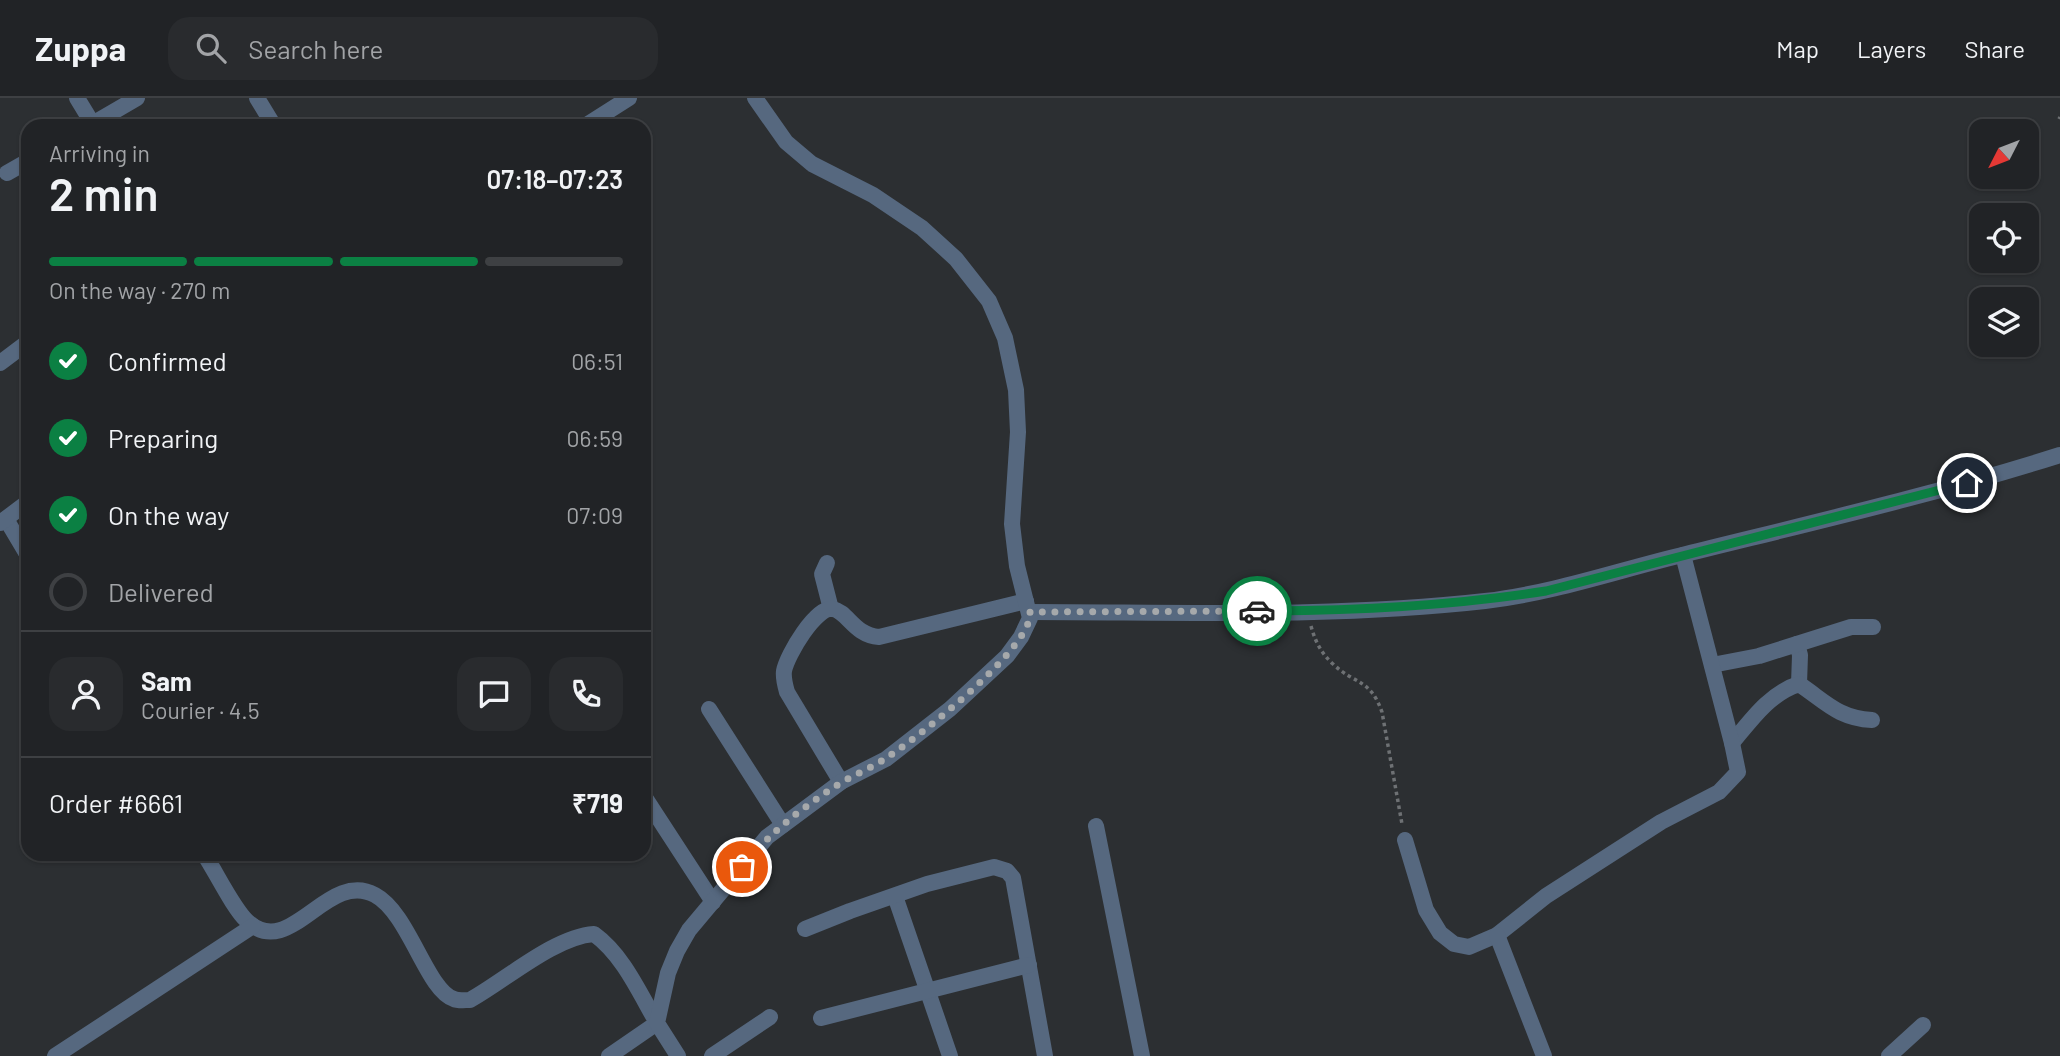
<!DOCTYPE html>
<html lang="en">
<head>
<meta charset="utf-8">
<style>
  :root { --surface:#212326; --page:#292b2e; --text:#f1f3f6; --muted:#a2a4a7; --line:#3e4043; --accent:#0b8043 }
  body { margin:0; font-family:Barlow,sans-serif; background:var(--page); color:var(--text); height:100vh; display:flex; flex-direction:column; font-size:26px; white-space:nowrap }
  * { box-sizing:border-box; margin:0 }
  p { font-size:23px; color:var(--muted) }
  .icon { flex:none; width:38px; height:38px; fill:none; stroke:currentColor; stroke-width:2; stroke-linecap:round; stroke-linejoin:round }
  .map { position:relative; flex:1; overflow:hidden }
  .side { position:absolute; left:21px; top:21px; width:630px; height:742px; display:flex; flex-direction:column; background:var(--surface); border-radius:21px; box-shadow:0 2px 5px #0004,0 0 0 2px var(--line) }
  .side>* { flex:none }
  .needle { width:46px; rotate:228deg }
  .tools { position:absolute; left:1969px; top:21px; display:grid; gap:14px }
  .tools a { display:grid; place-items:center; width:70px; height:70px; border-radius:14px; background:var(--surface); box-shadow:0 2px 5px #0004,0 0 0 2px var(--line); font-size:35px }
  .pin { position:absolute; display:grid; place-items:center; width:60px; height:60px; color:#fff; margin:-30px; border:4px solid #fff; border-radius:50%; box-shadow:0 2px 7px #0007 }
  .courier { position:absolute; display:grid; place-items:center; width:70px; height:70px; margin:-35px; border:5px solid #0b8043; border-radius:50%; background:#fff; color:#222; box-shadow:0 2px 9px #0007 }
  .head em { font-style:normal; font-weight:600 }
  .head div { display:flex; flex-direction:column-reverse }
  .head { display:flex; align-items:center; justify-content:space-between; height:119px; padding:0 28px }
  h1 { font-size:46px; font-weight:600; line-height:52px }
  .bar { display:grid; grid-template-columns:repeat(4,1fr); gap:10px 7px; align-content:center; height:84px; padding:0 28px }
  .bar i { height:9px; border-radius:5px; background:var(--line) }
  .bar .on { background:var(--accent) }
  .bar p { grid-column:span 4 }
  .line { display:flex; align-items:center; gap:18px; padding:0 28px; border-top:2px solid var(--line) }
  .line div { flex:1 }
  .round { display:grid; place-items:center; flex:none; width:74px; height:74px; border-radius:21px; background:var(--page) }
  ol { padding:0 28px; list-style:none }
  li { display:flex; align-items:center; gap:21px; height:77px }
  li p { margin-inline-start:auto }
  li .icon { padding:7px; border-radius:50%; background:var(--accent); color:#fff; stroke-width:4 }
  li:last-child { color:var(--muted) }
  li i { width:38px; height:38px; border:4px solid var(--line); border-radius:50% }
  header { display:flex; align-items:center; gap:42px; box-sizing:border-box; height:98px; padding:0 35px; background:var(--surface); border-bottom:2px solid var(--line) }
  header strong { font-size:33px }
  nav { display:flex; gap:38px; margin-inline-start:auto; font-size:24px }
  .search { width:490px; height:63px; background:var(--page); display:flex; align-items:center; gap:18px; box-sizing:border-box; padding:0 24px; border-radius:21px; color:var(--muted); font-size:26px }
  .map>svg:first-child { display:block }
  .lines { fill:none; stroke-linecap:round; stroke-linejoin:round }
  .path { stroke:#6e7174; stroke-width:3.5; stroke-dasharray:3.5 3.5; stroke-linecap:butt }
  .street { stroke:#56687f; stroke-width:16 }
  .done { stroke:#a6a9ab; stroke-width:7; stroke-dasharray:0 12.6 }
  .route { stroke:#0b8043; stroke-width:9 }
</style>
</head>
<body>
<header>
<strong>Zuppa</strong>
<div class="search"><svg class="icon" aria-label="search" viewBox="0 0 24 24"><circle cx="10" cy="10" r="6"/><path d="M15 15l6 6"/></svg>Search here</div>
<nav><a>Map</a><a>Layers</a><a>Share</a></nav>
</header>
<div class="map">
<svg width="2060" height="958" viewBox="0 0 2060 958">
  <rect width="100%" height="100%" fill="#2c2f32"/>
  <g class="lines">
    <g class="path">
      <path d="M 2059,21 L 2060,19"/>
      <path d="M 1311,528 C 1315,543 1321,555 1333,566 C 1355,587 1370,580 1382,614 L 1402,726"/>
    </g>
    <g class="street">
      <path d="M 77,0 L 94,28"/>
      <path d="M 257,0 L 274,28"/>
      <path d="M 89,28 L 137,0"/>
      <path d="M 585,28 L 629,0"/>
      <path d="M 7,75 L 28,63"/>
      <path d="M 0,265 L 28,244"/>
      <path d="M 6,421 L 28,458"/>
      <path d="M 0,425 L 28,404"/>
      <path d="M 827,465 L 822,476 L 831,511"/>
      <path d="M 1030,514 C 1181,514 1335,520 1485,503 C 1554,495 1619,472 1686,456 C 1811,425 1937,396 2060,357"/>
      <path d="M 1797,546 L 1800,557 L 1799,586"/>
      <path d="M 1712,567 L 1759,558 L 1851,529 L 1873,529"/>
      <path d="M 709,611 L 783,727"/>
      <path d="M 1732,645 C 1751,622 1770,595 1799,586 C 1826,604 1838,620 1872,622"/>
      <path d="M 841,684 L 787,594 C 785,587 783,580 784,573 C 787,557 816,508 833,511 C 848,514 854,537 879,539 L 1026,503"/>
      <path d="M 644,698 L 713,804"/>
      <path d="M 1096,728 L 1142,958"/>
      <path d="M 1405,742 L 1426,812 L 1440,835 L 1454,846 L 1469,849 L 1497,837 L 1546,798 L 1661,724 L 1719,694 L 1738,674 L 1732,645 L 1683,457"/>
      <path d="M 204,756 C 216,774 233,810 247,823 C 290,864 327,771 375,797 C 409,815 427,893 454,901 C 458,903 465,902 470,902 C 506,882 554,839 594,836 C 623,857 639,894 657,925 L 609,958"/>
      <path d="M 895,798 L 950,958"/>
      <path d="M 805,831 L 850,813 L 927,786 L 994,769 L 1007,773 L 1013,780 L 1045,958"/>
      <path d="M 1497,837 L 1544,958"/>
      <path d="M 821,920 L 1029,867"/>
      <path d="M 55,958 L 253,828"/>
      <path d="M 678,958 L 657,925 L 668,875 L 677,853 L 689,832 L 767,739 L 841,684 L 886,661 L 950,611 L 1007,558 L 1021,539 L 1030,520 L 1017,468 L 1012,426 L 1018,334 L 1016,292 L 1005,240 L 989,203 L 956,161 L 922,130 L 873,97 L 812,66 L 786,44 L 755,0"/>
      <path d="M 712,958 L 770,919"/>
      <path d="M 1889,958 L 1923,927"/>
    </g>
  </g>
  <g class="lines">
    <path class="done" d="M 742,769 C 761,746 780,728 804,710 C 817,701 830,691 844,683 C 858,675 873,669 886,660 C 916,641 1034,549 1030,514 L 1257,513"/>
    <path class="route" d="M 1257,513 C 1354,513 1450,508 1546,493 L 1967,385"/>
  </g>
</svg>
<div class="tools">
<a><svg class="needle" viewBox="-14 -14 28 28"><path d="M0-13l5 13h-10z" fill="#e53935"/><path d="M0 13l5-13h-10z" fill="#a2a4a7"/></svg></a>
<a><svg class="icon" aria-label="locate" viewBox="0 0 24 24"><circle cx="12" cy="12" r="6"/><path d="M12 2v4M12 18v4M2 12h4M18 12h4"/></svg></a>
<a><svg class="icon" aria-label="layers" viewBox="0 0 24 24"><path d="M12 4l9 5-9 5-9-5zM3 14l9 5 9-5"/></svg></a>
</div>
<div class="pin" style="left:742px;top:769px;background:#ea580c"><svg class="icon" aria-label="bag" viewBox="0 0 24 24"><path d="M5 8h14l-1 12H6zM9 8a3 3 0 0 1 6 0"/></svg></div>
<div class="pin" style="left:1967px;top:385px;background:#1f2937"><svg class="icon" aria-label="home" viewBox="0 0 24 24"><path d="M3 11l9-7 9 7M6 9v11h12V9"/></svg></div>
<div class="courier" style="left:1257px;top:513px"><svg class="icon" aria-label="car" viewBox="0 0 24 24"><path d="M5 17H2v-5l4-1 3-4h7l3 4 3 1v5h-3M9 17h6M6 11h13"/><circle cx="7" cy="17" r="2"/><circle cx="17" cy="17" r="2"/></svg></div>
<section class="side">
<div class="head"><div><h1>2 min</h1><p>Arriving in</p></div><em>07:18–07:23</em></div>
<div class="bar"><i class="on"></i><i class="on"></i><i class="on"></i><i></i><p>On the way · 270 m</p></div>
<ol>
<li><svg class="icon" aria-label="check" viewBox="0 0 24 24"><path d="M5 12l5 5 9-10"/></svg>Confirmed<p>06:51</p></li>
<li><svg class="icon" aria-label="check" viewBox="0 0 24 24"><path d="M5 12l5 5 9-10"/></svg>Preparing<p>06:59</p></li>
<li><svg class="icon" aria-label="check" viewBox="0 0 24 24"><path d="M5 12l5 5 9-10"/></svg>On the way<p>07:09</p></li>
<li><i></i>Delivered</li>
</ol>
<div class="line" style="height:126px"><a class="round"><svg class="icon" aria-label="person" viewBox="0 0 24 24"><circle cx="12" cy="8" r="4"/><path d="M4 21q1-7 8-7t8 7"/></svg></a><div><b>Sam</b><p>Courier · 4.5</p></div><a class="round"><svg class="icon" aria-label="chat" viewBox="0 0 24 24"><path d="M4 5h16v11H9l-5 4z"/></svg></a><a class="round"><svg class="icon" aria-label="phone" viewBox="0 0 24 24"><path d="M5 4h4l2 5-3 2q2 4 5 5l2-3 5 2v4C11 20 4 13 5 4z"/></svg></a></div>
<div class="line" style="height:91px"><div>Order #6661</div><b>₹719</b></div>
</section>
</div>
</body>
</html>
